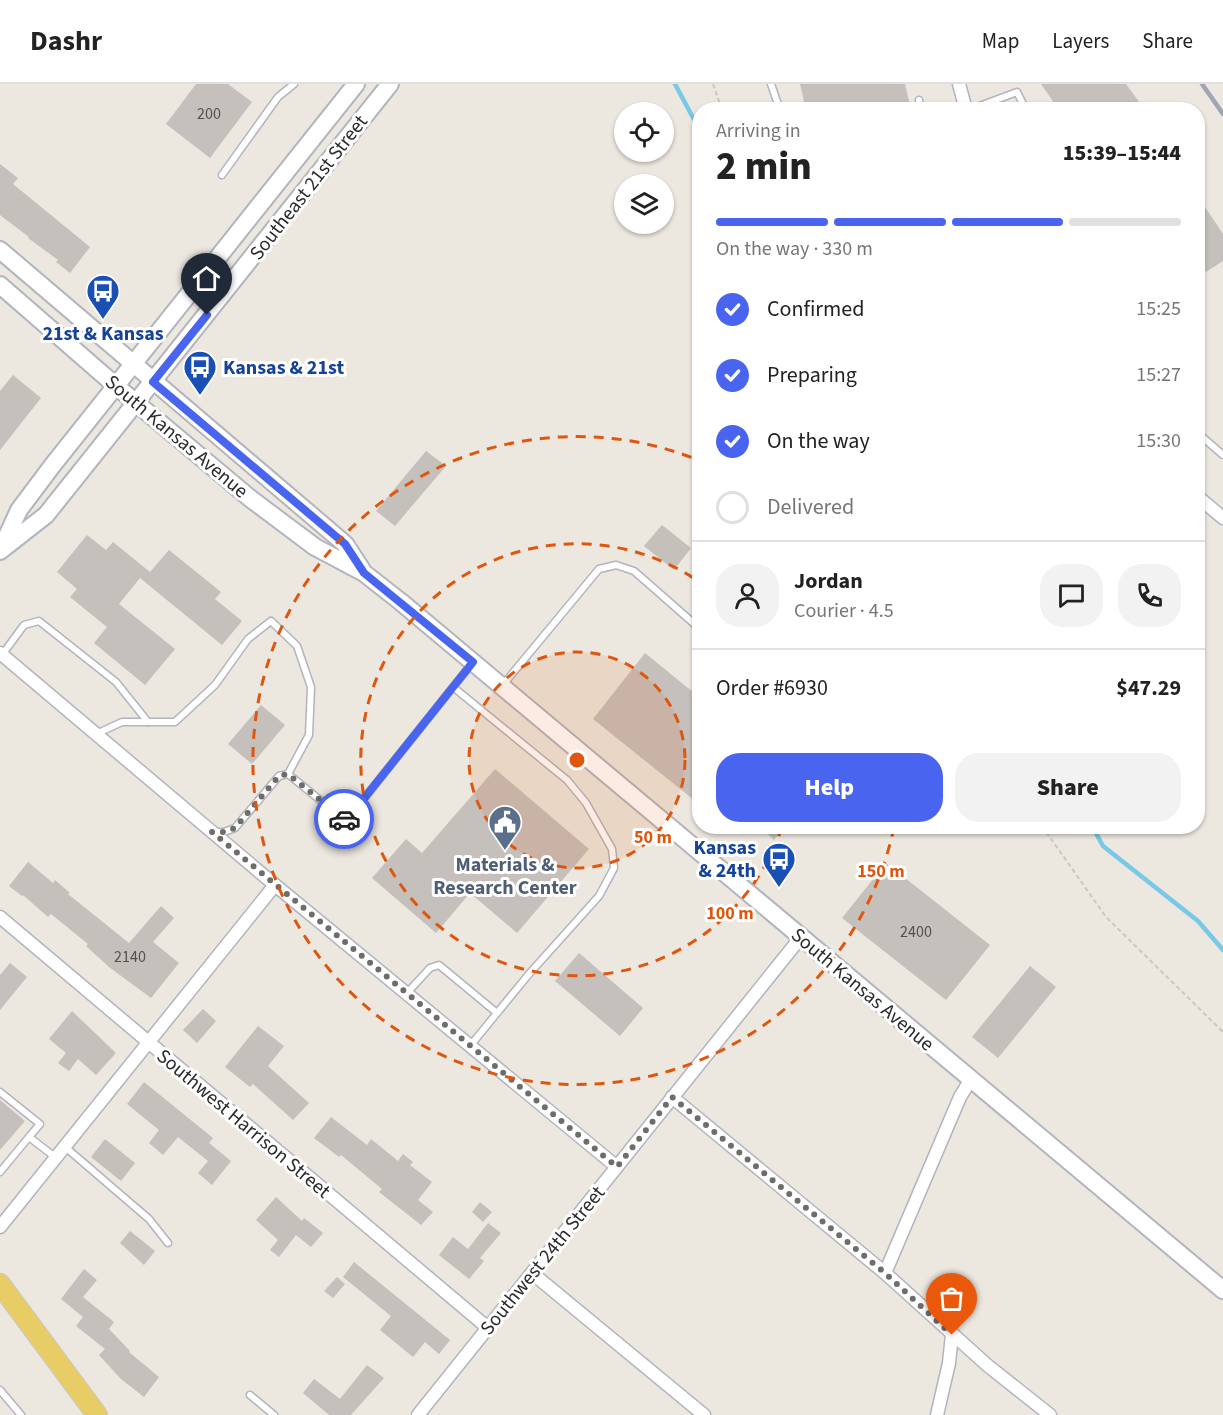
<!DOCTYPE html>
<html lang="en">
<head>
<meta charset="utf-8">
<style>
  :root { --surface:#fff; --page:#f2f2f2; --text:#222; --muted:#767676; --line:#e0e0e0; --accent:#4964ef }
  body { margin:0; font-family:"Source Sans 3",sans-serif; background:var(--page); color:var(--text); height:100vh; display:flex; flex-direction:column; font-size:22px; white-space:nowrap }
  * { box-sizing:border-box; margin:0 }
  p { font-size:20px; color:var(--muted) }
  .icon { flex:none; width:33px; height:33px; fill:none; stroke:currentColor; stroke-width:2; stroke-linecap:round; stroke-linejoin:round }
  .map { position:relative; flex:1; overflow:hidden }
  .details { position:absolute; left:692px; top:18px; width:513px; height:732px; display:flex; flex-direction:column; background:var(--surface); border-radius:24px; box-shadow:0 2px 4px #0004 }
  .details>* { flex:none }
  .fabs { position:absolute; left:614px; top:18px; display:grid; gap:12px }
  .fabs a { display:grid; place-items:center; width:60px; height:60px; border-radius:50%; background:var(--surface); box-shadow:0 2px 4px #0004; font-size:30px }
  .pin { position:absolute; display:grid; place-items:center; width:51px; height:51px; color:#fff; margin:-62px -26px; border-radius:50% 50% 50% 0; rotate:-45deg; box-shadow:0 0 6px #0007 }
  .pin .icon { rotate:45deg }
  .courier { position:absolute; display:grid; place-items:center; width:60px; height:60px; margin:-30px; border:4px solid #4964ef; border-radius:50%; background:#fff; color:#222; box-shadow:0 2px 8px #0007 }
  .summary em { font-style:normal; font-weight:800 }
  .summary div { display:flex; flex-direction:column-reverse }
  .summary { display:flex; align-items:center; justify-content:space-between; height:102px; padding:0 24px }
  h1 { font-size:39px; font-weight:800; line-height:45px }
  .bar { display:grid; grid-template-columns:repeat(4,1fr); gap:9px 6px; align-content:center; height:72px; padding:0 24px }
  .bar i { height:8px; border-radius:4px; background:var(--line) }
  .bar .current { background:var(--accent) }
  .bar p { grid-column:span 4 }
  .line { display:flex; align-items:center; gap:15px; padding:0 24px; border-top:2px solid var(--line) }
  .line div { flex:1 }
  .round { display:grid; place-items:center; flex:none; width:63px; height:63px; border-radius:24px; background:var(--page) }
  ol { padding:0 24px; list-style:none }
  li { display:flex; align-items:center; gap:18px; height:66px }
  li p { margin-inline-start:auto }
  li .icon { padding:6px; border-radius:50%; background:var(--accent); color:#fff; stroke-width:4 }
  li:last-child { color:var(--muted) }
  li i { width:33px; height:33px; border:3px solid var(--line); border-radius:50% }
  .button { display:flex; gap:12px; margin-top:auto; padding:12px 24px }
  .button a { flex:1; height:69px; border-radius:24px; background:var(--accent); color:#fff; font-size:24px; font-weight:800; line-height:69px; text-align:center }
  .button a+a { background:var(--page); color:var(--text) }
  header { display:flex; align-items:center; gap:36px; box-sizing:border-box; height:84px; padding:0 30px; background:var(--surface); border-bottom:2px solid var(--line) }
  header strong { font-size:28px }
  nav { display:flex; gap:33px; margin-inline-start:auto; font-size:21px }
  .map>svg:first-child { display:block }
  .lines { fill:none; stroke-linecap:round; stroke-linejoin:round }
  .stream { stroke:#78c8e7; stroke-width:4.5 }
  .building { fill:#c5c0bb }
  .lane-casing { stroke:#b2b4be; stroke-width:9 }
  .street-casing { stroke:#b2b4be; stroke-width:15 }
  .secondary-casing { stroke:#b2b4be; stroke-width:20 }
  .primary-casing { stroke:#c8c8c8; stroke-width:22 }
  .path { stroke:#c8c8c8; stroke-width:2; stroke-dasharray:4.5 3; stroke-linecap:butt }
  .lane { stroke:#fff; stroke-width:6 }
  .street { stroke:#fff; stroke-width:12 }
  .secondary { stroke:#fff; stroke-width:16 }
  .primary { stroke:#e8cd67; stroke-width:20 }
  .rail { stroke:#a1a4b4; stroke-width:4.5 }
  .done { stroke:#6f6d6a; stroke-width:6; stroke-dasharray:0 10.8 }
  .route { stroke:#4964ef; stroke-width:8 }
  .ring { fill:none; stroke:#df570e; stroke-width:3; stroke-dasharray:10 8 }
  .labels { text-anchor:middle; stroke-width:6; stroke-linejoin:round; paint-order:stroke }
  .number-label { font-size:16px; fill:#52504f }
  .street-label { font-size:20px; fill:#2b2b2b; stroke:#fff }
  .transit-label { font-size:20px; font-weight:bold; fill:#164399; stroke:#fff }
  .service-label { font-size:20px; font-weight:bold; fill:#4e5e75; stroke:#fff }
  .centre { fill:#df570e; stroke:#fff; stroke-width:3 }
  .ring-label { font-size:18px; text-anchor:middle; font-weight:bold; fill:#df570e; stroke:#fff; stroke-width:6; stroke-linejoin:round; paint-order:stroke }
</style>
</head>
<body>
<header>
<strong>Dashr</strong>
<nav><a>Map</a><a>Layers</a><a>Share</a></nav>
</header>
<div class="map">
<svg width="1223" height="1331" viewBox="0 0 1223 1331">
  <rect width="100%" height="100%" fill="#ece7df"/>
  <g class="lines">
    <g class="stream">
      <path d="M 675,0 L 699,45"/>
      <path d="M 1092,742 L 1103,762 L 1198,837 L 1223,866"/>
    </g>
  </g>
  <g class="building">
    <path d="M 196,0 L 228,0 L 252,18 L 210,74 L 166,40 Z"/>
    <path d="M 800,0 L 905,0 L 911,26 L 806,26 Z"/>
    <path d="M 1041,0 L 1126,0 L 1145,26 L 1059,26 Z"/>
    <path d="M 0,80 L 18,94 L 13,100 L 90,163 L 70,189 L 56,178 L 58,176 L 28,154 L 29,153 L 0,131 Z"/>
    <path d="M 1197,111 L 1223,150 L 1223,177 L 1206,188 L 1197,176 Z"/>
    <path d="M 13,291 L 41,314 L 0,366 L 0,307 Z"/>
    <path d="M 426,367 L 446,382 L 395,442 L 376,427 Z"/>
    <path d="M 662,441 L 691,464 L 674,486 L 644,462 Z"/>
    <path d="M 87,451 L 106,466 L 113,458 L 150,488 L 169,466 L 221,508 L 215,515 L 242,537 L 222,561 L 140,494 L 119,520 L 175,565 L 145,601 L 94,559 L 107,543 L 70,513 L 77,505 L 57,488 Z"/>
    <path d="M 645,569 L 699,613 L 699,720 L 593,635 Z"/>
    <path d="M 261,621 L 285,641 L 252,680 L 228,660 Z"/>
    <path d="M 495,685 L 589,765 L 517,849 L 470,809 L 436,849 L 372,794 L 406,755 L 422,769 Z"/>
    <path d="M 759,742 L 785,742 L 774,756 Z"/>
    <path d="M 28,778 L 53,799 L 55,796 L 70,809 L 68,810 L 129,859 L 161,822 L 174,834 L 153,858 L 179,879 L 151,914 L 109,883 L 86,862 L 88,860 L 51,830 L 48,833 L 23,811 L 22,812 L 9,802 Z"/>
    <path d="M 886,779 L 990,861 L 946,916 L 842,834 Z"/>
    <path d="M 579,869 L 643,924 L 620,952 L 555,897 Z"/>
    <path d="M 10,879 L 27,893 L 0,926 L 0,891 Z"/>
    <path d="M 1030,882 L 1056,903 L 998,974 L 972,953 Z"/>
    <path d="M 203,925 L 216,937 L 197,959 L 183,946 Z"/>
    <path d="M 72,927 L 116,969 L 96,991 L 78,975 L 69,987 L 58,979 L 66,969 L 49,955 Z"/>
    <path d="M 258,942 L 284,962 L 268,982 L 309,1019 L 293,1036 L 253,1000 L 250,1003 L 225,983 Z"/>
    <path d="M 144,998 L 213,1054 L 209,1059 L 231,1077 L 212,1101 L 198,1089 L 208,1077 L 178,1053 L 163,1071 L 149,1059 L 159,1046 L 127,1020 Z"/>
    <path d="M 0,1016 L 25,1037 L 0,1066 Z"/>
    <path d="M 331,1033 L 367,1061 L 371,1055 L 398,1077 L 403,1070 L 413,1078 L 410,1081 L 432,1098 L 418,1116 L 433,1128 L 421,1141 L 379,1108 L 382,1105 L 341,1071 L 339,1073 L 314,1054 Z"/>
    <path d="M 105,1055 L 135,1079 L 121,1097 L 91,1073 Z"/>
    <path d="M 276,1113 L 302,1137 L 304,1134 L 323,1149 L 311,1163 L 296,1151 L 279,1173 L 270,1166 L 278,1156 L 256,1136 Z"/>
    <path d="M 480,1118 L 492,1128 L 483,1138 L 472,1128 Z"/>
    <path d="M 488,1139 L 501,1149 L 480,1174 L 484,1177 L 469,1195 L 439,1171 L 453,1153 L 468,1165 Z"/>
    <path d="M 130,1147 L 155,1167 L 144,1181 L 120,1159 Z"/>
    <path d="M 354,1178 L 450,1256 L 439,1270 L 425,1258 L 413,1273 L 380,1246 L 391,1232 L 343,1193 Z"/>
    <path d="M 84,1185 L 97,1196 L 83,1213 L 114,1238 L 109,1245 L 130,1267 L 129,1268 L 159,1293 L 144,1313 L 121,1295 L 99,1271 L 105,1265 L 76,1242 L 83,1233 L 61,1215 Z"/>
    <path d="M 337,1193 L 345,1200 L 333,1214 L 324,1207 Z"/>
    <path d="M 367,1281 L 384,1294 L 351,1331 L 329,1331 L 303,1309 L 314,1295 L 340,1315 Z"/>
  </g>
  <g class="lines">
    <defs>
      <g id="lane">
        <path d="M 771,0 L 780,26"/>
        <path d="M 919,16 L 920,26"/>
        <path d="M 969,26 L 1017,8 L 1026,26"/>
        <path d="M 222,91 L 278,13 L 294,0"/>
        <path d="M 1197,351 L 1200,351 L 1223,371"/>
        <path d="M 2,571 L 24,541 L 39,537 L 116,598 L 148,638"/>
        <path d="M 502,602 L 599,485 L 616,481 L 634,487 L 699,544"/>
        <path d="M 453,603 L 567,696 L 586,719 L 612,765 L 614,784 L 599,812 L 529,890 L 470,962"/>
        <path d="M 96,650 L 122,638 L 175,638 L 215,601 L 248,555 L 271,537 L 297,562 L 311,603 L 309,651 L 288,690"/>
        <path d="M 216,748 L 224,748 L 235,744 L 279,692 L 288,690 L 346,737 L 473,578"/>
        <path d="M 407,909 L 430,884 L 439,881 L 497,929"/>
        <path d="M 0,1008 L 40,1040 L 29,1053"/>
        <path d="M 64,1062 L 149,1135 L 168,1159"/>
        <path d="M 0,1088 L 29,1053 L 55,1073"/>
        <path d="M 0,1306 L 21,1331"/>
        <path d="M 250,1311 L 274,1331"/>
      </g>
      <g id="street">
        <path d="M 959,0 L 966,26"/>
        <path d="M 1197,412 L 1223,434"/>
        <path d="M 0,569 L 275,801 L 617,1083"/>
        <path d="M 0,833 L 488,1244"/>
        <path d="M 672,1013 L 885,1189 L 987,1281 L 1050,1331"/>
        <path d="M 0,1143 L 275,801"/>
        <path d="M 532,1189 L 704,1331"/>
        <path d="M 885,1189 L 960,1013 L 971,995"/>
        <path d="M 418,1331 L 801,853"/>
        <path d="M 937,1331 L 949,1279 L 952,1251"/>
      </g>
      <g id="secondary">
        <path d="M 0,166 L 345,460 L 362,486"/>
        <path d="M 0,201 L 116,302 L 251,415 L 315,463 L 364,489 L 401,518 L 1223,1206"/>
        <path d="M 2,463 L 19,426 L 52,382 L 356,0"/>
        <path d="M 0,467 L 46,431 L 390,0"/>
      </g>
      <path id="primary" d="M 0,1200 L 97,1331"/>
    </defs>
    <use href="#lane" class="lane-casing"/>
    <use href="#street" class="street-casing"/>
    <use href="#secondary" class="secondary-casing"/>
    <use href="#primary" class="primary-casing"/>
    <g class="path">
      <path d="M 713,0 L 722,26"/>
      <path d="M 1042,742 L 1106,833 L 1223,948"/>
    </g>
    <use href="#lane" class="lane"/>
    <use href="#street" class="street"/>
    <use href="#secondary" class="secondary"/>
    <use href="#primary" class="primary"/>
    <path class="rail" d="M 1202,0 L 1223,30"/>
  </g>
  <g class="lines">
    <path class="done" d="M 344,735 L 288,690 L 279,692 L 235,744 L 224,748 L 212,748 L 617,1083 L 672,1013 L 885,1189 L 952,1251"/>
    <path class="route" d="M 207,231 L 153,298 L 345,460 L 364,489 L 473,578 L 346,737 L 344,735"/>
  </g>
  <circle cx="577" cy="676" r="108" fill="#df570e" fill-opacity=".12"/>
  <g class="ring">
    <circle cx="577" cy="676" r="108"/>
    <path d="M782 743A216 216 0 1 1 698 497"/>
    <path d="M894 743A324 324 0 1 1 698 376"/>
  </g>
  <defs>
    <symbol id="bus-pin" viewBox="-11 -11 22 30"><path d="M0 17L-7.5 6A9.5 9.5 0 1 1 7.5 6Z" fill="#1a4fb4" stroke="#fff"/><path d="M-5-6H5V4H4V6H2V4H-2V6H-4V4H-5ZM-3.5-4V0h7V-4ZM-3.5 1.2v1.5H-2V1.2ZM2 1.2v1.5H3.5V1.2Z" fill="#fff"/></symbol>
    <symbol id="civic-pin" viewBox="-11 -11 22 30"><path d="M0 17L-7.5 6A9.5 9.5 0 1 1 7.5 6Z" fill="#5c6f8a" stroke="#fff"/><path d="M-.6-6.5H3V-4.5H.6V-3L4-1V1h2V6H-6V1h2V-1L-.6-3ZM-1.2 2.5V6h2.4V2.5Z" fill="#fff"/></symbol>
  </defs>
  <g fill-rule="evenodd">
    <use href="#bus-pin" x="84" y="188" width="38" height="52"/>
    <use href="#bus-pin" x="181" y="264" width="38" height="52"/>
    <use href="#civic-pin" x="486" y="719" width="38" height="52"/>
    <use href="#bus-pin" x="760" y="756" width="38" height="52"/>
  </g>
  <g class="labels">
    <g class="number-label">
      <text x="209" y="35">200</text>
      <text x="916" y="853">2400</text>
      <text x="130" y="878">2140</text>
    </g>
    <g class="street-label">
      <text transform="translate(308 103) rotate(-52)" y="7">Southeast 21st Street</text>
      <text transform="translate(177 352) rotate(40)" y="7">South Kansas Avenue</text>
      <text transform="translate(863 905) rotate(40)" y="7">South Kansas Avenue</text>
      <text transform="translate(244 1039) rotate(40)" y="7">Southwest Harrison Street</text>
      <text transform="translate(542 1176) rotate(-51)" y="7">Southwest 24th Street</text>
    </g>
    <g class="transit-label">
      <text x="103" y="256">21st &amp; Kansas</text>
      <text x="223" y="290" text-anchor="start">Kansas &amp; 21st</text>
      <text x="756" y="770" text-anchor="end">Kansas<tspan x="756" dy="23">&amp; 24th</tspan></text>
    </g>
    <g class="service-label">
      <text x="505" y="787">Materials &amp;<tspan x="505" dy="23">Research Center</tspan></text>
    </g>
  </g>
  <circle cx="577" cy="676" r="9" class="centre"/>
  <g class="ring-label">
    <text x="653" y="759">50 m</text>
    <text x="881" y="793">150 m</text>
    <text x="730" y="835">100 m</text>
  </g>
</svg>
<div class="fabs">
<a><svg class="icon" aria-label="locate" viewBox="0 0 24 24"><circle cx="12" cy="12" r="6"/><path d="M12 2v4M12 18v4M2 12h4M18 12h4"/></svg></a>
<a><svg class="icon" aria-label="layers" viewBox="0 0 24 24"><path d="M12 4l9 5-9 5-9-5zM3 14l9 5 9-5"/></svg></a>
</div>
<div class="pin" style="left:952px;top:1251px;background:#ea580c"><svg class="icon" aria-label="bag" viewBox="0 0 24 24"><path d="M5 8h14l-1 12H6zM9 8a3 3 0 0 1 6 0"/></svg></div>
<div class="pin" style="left:207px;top:231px;background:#1f2937"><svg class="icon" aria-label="home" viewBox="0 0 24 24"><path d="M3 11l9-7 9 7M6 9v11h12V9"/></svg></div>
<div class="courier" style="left:344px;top:735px"><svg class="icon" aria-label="car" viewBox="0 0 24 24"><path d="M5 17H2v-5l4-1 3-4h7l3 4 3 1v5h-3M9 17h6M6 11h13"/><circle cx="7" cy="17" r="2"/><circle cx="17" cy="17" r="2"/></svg></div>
<section class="details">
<div class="summary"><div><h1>2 min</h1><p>Arriving in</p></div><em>15:39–15:44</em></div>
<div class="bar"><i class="current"></i><i class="current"></i><i class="current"></i><i></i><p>On the way · 330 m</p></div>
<ol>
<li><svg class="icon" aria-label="check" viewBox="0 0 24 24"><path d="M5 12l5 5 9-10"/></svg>Confirmed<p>15:25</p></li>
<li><svg class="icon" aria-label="check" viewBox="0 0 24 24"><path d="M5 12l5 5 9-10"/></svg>Preparing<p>15:27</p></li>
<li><svg class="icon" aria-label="check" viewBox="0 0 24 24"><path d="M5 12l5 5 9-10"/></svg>On the way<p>15:30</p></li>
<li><i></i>Delivered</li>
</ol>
<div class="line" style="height:108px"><a class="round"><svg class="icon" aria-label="person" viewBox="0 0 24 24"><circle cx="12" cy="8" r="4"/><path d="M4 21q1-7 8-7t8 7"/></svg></a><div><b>Jordan</b><p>Courier · 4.5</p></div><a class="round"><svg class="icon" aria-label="chat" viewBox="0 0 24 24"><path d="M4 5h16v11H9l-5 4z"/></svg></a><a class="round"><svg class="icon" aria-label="phone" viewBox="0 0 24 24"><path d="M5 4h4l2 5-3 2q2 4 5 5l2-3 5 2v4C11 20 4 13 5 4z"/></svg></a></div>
<div class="line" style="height:78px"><div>Order #6930</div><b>$47.29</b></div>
<div class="button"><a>Help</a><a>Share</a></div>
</section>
</div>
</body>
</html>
